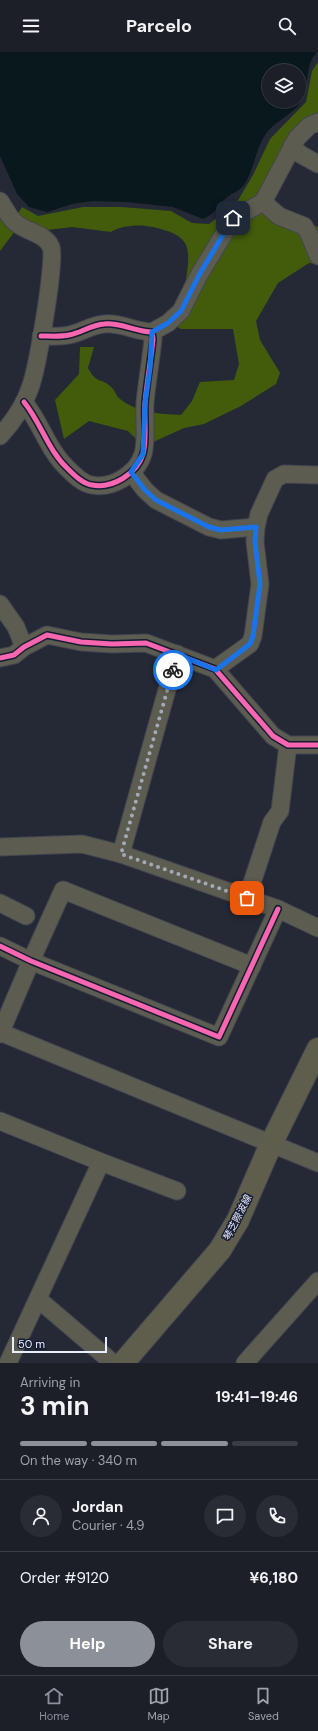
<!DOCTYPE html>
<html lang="en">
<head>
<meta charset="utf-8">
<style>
  :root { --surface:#1c1f28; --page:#292c34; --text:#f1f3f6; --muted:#a0a2a8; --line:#3a3d45; --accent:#8c9099 }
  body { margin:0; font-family:"DM Sans","Noto Sans JP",sans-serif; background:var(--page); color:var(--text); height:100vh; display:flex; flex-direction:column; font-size:15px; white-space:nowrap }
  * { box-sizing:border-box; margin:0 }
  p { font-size:13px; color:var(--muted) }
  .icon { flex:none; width:22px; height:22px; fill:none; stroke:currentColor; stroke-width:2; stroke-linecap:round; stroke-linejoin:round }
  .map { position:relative; height:1311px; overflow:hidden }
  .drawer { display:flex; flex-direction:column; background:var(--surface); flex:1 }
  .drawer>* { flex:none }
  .buttons { position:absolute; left:262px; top:12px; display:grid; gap:8px }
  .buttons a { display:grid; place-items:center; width:44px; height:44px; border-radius:50%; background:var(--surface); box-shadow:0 1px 3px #0004,0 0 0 1px var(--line); font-size:20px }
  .scale { position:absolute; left:12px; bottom:10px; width:95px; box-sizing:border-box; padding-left:4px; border:2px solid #e9eefe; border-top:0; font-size:11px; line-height:14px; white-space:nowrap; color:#e9eefe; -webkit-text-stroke:3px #161c32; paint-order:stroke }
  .pin { position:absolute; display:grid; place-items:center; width:34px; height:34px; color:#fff; margin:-17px; border-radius:8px; box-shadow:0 2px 6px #0006 }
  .courier { position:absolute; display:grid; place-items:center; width:40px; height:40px; margin:-20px; border:3px solid #1a73e8; border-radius:50%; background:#fff; color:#222; box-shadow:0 1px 5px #0007 }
  .summary em { font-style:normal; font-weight:700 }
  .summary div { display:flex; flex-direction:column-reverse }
  .summary { display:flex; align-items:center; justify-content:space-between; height:68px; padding:0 20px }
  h1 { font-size:26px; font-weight:700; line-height:30px }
  .bar { display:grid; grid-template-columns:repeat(4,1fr); gap:6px 4px; align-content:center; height:48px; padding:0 20px }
  .bar i { height:5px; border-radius:3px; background:var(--line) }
  .bar .active { background:var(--accent) }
  .bar p { grid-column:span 4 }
  .line { display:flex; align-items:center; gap:10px; padding:0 20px; border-top:1px solid var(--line) }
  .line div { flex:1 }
  .round { display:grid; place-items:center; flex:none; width:42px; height:42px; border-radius:21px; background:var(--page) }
  .primary-button { display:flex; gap:8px; margin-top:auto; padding:8px 20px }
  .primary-button a { flex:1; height:46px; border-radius:24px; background:var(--accent); color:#fff; font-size:16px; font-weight:700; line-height:46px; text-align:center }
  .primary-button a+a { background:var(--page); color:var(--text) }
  header { display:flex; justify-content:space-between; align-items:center; height:52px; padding:0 20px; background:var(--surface); font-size:18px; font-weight:700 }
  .dock { display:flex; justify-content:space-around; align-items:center; height:56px; border-top:1px solid var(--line); background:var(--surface); font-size:11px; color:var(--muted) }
  .dock a { display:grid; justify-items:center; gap:2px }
  .dock .active { color:var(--accent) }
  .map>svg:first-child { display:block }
  .forest { fill:#425c0b }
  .water { fill:#09181c; fill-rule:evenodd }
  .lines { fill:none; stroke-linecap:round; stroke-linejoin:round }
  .minor-casing { stroke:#424550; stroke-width:19 }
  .major-casing { stroke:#424550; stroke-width:24 }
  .minor { stroke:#5d5c51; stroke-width:17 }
  .major { stroke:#5f5e4c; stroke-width:22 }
  .cycleway-casing { stroke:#161c32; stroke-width:8 }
  .cycleway { stroke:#f766af; stroke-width:5 }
  .done { stroke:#a4a9b8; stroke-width:4; stroke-dasharray:0 7.2 }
  .route { stroke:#1a73e8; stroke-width:5 }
  .labels { text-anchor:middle; stroke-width:3; stroke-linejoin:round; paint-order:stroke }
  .street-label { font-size:10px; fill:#e9eefe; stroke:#161c32 }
</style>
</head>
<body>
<header><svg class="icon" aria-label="menu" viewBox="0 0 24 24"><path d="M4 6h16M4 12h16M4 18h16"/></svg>Parcelo<svg class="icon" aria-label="search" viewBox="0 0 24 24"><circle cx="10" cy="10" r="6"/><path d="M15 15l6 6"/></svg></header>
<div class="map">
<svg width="318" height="1311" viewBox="0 0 318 1311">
  <rect width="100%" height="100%" fill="#252936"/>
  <path class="forest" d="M 318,10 L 318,63 L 259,144 L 265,164 L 288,172 L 305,169 L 318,175 L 318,212 L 309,211 L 278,231 L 256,269 L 260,288 L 280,321 L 276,332 L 241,354 L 204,372 L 184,376 L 151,391 L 138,389 L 128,379 L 89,369 L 64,387 L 55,348 L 79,322 L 80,295 L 94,295 L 88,316 C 97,333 101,325 111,335 C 115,338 116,344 120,347 C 138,361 160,362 181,363 L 192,349 L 200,330 L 234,328 L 239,312 L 233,277 L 181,277 L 174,273 C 179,255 195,207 185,191 C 178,180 164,178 153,175 C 141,172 121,173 111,180 L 72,175 L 47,178 L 26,173 L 15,179 L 0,199 L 0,165 L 9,176 L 22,155 L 38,164 L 83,155 L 121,155 L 171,159 L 192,171 L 209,172 L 237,150 L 253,123 L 270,87 L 306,50 L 312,19 Z"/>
  <path class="water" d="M 0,0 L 317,0 C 304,14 310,36 300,51 C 293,62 276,69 268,79 C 256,94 255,114 246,130 C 241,140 230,141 223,149 C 215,157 215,162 203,167 L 173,155 L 126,150 L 92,149 L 72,152 L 47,160 L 29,155 L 17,142 L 0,104 ZM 269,19 L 299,19 L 299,49 L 269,49 Z"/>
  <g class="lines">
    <defs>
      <g id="minor">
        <path d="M 292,94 L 300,102 L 318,112"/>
        <path d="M 0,149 C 5,156 9,166 16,171 C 26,180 45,181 51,195 C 56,209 37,318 30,336 C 24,354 13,370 0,384"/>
        <path d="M 263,150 L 279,164 L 304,174 L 309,182 L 318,204"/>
        <path d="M 152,280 L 168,271 L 181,259 L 199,223 L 233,167 L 263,150 L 297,86 L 309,74 L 318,70"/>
        <path d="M 24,350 C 41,371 48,398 67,416 C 74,423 83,432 92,433 C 112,437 137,422 143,402 C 147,388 144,366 145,351 C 147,329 151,308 153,287 L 152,280 C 136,280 120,270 104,272 C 91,273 81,281 69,283 C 60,285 50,284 41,284"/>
        <path d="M 131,420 L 145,438 L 156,448 L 209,475 L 221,478 L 256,475"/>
        <path d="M 0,552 L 16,575 L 24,595"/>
        <path d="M 0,606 L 14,603 L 24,595 L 47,583 L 81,590 L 112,592 L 146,591 L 215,617 L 273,684 L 288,693 L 318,693"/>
        <path d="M 215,617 L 250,592 L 253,584 L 260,532 L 255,490 L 256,475 L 259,462 L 275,427 L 284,422 L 318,423"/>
        <path d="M 0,795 L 82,792 L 121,802 L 247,846 L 278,857 L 318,876"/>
        <path d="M 121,802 L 177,602"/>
        <path d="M 247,846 L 272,770 L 280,759 L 288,693"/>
        <path d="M 0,851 L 26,864"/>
        <path d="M 0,894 L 31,909 L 219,985 L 278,857"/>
        <path d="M 0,980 L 318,1111"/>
        <path d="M 0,982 L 31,909 L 63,838 L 252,914"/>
        <path d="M 0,1069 L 101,1110 L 177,1139"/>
        <path d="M 38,1247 L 113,1311"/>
        <path d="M 8,1311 L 101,1110"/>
        <path d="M 245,1311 L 318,1229"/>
      </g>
      <path id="major" d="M 123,1311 L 220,1198 L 238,1168 L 271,1092 L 318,997"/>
    </defs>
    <use href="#minor" class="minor-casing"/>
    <use href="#major" class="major-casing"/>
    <use href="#minor" class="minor"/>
    <use href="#major" class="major"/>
    <defs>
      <g id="cycleway">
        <path d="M 24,350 C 41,371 48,398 67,416 C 74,423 83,432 92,433 C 112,437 137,422 143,402 C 147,388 144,366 145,351 C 147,329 151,308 153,287 L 152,280 C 136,280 120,270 104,272 C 91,273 81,281 69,283 C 60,285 50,284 41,284"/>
        <path d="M 0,606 L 14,603 L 24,595 L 47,583 L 81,590 L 112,592 L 146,591 L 215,617 L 273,684 L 288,693 L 318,693"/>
        <path d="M 0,894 L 31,909 L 219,985 L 278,857"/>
      </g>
    </defs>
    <use href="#cycleway" class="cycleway-casing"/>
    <use href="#cycleway" class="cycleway"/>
  </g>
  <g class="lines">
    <path class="done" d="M 173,618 L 121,802 L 247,846"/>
    <path class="route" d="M 173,618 L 177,602 L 216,618 L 250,592 L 253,584 L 260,532 L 255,490 L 256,475 L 221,478 L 209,475 L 156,448 L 145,438 L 131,420 L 143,402 L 145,351 L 150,316 L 152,280 L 168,271 L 181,259 L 199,223 L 233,166"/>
  </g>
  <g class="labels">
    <g class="street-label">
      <text transform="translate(237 1165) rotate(-63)" y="4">琴芝際波線</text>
    </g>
  </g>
</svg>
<div class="buttons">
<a><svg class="icon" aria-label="layers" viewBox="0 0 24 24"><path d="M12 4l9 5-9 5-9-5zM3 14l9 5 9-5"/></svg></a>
</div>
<div class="scale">50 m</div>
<div class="pin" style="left:247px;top:846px;background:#ea580c"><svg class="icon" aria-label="bag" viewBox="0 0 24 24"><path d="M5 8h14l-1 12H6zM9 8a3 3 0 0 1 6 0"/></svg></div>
<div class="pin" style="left:233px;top:166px;background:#1f2937"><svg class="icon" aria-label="home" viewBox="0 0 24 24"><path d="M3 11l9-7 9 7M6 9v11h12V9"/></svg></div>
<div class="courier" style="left:173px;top:618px"><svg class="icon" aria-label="bike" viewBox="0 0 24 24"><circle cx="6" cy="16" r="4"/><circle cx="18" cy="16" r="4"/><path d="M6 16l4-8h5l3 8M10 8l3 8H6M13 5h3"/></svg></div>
</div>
<section class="drawer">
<div class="summary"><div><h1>3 min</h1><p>Arriving in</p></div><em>19:41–19:46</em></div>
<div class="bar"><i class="active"></i><i class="active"></i><i class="active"></i><i></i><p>On the way · 340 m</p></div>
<div class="line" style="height:72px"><a class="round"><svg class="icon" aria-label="person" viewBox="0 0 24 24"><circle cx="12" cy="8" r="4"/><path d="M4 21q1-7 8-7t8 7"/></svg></a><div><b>Jordan</b><p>Courier · 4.9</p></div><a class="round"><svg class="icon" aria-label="chat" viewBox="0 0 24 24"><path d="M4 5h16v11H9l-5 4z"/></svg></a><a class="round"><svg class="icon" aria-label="phone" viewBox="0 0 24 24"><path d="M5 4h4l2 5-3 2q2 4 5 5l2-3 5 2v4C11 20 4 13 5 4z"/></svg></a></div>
<div class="line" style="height:52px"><div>Order #9120</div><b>¥6,180</b></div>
<div class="primary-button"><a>Help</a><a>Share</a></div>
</section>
<nav class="dock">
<a class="active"><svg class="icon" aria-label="home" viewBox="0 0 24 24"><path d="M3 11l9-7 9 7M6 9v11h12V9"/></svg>Home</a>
<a><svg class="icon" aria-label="map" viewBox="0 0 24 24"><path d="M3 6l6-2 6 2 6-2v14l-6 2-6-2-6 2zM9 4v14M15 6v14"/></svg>Map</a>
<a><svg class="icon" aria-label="saved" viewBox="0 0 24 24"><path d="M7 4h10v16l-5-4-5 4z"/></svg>Saved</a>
</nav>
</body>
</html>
